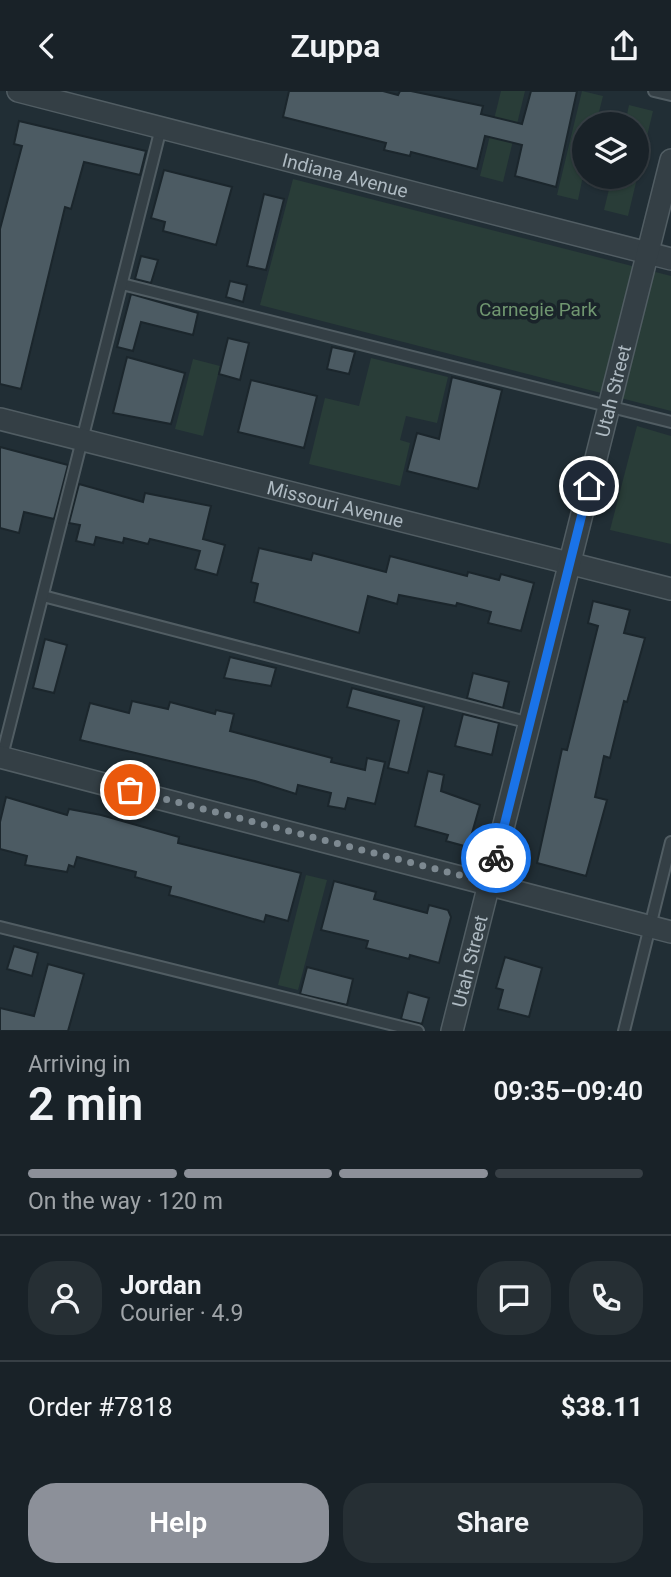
<!DOCTYPE html>
<html lang="en">
<head>
<meta charset="utf-8">
<style>
  :root { --surface:#192228; --page:#262f34; --text:#f1f3f6; --muted:#9fa4a8; --line:#373f45; --accent:#8c9099 }
  body { margin:0; font-family:Roboto,sans-serif; background:var(--page); color:var(--text); height:100vh; display:flex; flex-direction:column; font-size:26px; white-space:nowrap }
  * { box-sizing:border-box; margin:0 }
  p { font-size:23px; color:var(--muted) }
  .icon { flex:none; width:38px; height:38px; fill:none; stroke:currentColor; stroke-width:2; stroke-linecap:round; stroke-linejoin:round }
  .map { position:relative; height:940px; overflow:hidden }
  .sheet { display:flex; flex-direction:column; background:var(--surface); flex:1 }
  .sheet>* { flex:none }
  .buttons { position:absolute; left:572px; top:21px; display:grid; gap:14px }
  .buttons a { display:grid; place-items:center; width:77px; height:77px; border-radius:50%; background:var(--surface); box-shadow:0 2px 5px #0004,0 0 0 2px var(--line); font-size:35px }
  .pin { position:absolute; display:grid; place-items:center; width:60px; height:60px; color:#fff; margin:-30px; border:4px solid #fff; border-radius:50%; box-shadow:0 2px 7px #0007 }
  .courier { position:absolute; display:grid; place-items:center; width:70px; height:70px; margin:-35px; border:5px solid #1a73e8; border-radius:50%; background:#fff; color:#222; box-shadow:0 2px 9px #0007 }
  .head em { font-style:normal; font-weight:600 }
  .head div { display:flex; flex-direction:column-reverse }
  .head { display:flex; align-items:center; justify-content:space-between; height:119px; padding:0 28px }
  h1 { font-size:46px; font-weight:600; line-height:52px }
  .bar { display:grid; grid-template-columns:repeat(4,1fr); gap:10px 7px; align-content:center; height:84px; padding:0 28px }
  .bar i { height:9px; border-radius:5px; background:var(--line) }
  .bar .on { background:var(--accent) }
  .bar p { grid-column:span 4 }
  .line { display:flex; align-items:center; gap:18px; padding:0 28px; border-top:2px solid var(--line) }
  .line div { flex:1 }
  .round { display:grid; place-items:center; flex:none; width:74px; height:74px; border-radius:28px; background:var(--page) }
  .primary-button { display:flex; gap:14px; margin-top:auto; padding:14px 28px }
  .primary-button a { flex:1; height:80px; border-radius:28px; background:var(--accent); color:#fff; font-size:28px; font-weight:600; line-height:80px; text-align:center }
  .primary-button a+a { background:var(--page); color:var(--text) }
  header { display:flex; justify-content:space-between; align-items:center; height:91px; padding:0 28px; background:var(--surface); font-size:32px; font-weight:600 }
  .map>svg:first-child { display:block }
  .green { fill:#293d38 }
  .building { fill:#4c5b63; stroke:#1b262c; stroke-width:2 }
  .lines { fill:none; stroke-linecap:round; stroke-linejoin:round }
  .service-casing { stroke:#515d63; stroke-width:14 }
  .minor-casing { stroke:#515d63; stroke-width:24 }
  .service { stroke:#343f45; stroke-width:10 }
  .minor { stroke:#343f45; stroke-width:21 }
  .done { stroke:#7d8991; stroke-width:7; stroke-dasharray:0 12.6 }
  .route { stroke:#1a73e8; stroke-width:9 }
  .labels { text-anchor:middle; stroke-width:7; stroke-linejoin:round; paint-order:stroke }
  .street-label { font-size:19px; fill:#aebac2; stroke:#1a242a }
  .park-label { font-size:19px; fill:#709670; stroke:#1a242a }
</style>
</head>
<body>
<header><svg class="icon" aria-label="back" viewBox="0 0 24 24"><path d="M15 5l-7 7 7 7"/></svg>Zuppa<svg class="icon" aria-label="share" viewBox="0 0 24 24"><path d="M12 15V3M7 8l5-5 5 5M5 13v7h14v-7"/></svg></header>
<div class="map">
<svg width="671" height="940" viewBox="0 0 671 940">
  <rect width="100%" height="100%" fill="#212e35"/>
  <g class="green">
    <path d="M 501,0 L 525,0 L 503,91 L 480,85 Z"/>
    <path d="M 582,0 L 603,5 L 596,33 L 584,33 L 584,80 L 578,109 L 557,104 Z"/>
    <path d="M 629,14 L 653,20 L 628,125 L 604,119 L 612,86 L 637,86 L 637,33 L 625,33 Z"/>
    <path d="M 293,88 L 671,185 L 671,320 L 260,214 Z"/>
    <path d="M 371,267 L 448,286 L 437,332 L 406,325 L 400,349 L 410,352 L 400,395 L 309,373 L 325,307 L 359,315 Z"/>
    <path d="M 193,268 L 220,275 L 203,345 L 175,338 Z"/>
    <path d="M 637,335 L 671,345 L 671,453 L 610,439 Z"/>
    <path d="M 306,784 L 327,789 L 298,899 L 278,894 Z"/>
  </g>
  <g class="building">
    <path d="M 289,0 L 383,0 L 398,4 L 400,0 L 411,0 L 483,15 L 481,23 L 522,33 L 531,0 L 577,0 L 556,96 L 515,85 L 522,54 L 485,45 L 477,78 L 411,61 L 410,65 L 384,59 L 386,52 L 283,26 Z"/>
    <path d="M 19,30 L 146,60 L 140,84 L 84,71 L 71,118 L 65,116 L 21,298 L 0,293 L 0,138 L 22,55 L 14,53 Z"/>
    <path d="M 164,79 L 232,96 L 216,154 L 163,140 L 165,131 L 151,127 Z"/>
    <path d="M 264,103 L 284,108 L 266,179 L 247,175 Z"/>
    <path d="M 141,165 L 158,169 L 151,192 L 135,188 Z"/>
    <path d="M 230,190 L 247,194 L 243,211 L 226,206 Z"/>
    <path d="M 131,203 L 198,222 L 193,244 L 141,231 L 133,260 L 117,256 Z"/>
    <path d="M 228,247 L 249,252 L 240,289 L 219,283 Z"/>
    <path d="M 332,256 L 355,261 L 349,283 L 327,278 Z"/>
    <path d="M 127,266 L 185,282 L 171,333 L 113,322 Z"/>
    <path d="M 452,286 L 502,299 L 478,398 L 407,380 L 417,342 L 439,348 Z"/>
    <path d="M 251,289 L 317,305 L 304,357 L 238,341 Z"/>
    <path d="M 0,356 L 68,374 L 54,428 L 24,421 L 19,442 L 0,437 Z"/>
    <path d="M 79,393 L 143,411 L 145,402 L 211,415 L 203,448 L 225,454 L 217,484 L 195,478 L 200,460 L 150,448 L 148,453 L 124,447 L 123,452 L 96,446 L 94,454 L 76,450 L 80,434 L 69,432 Z"/>
    <path d="M 259,457 L 311,469 L 313,462 L 386,481 L 390,465 L 467,485 L 468,481 L 499,489 L 501,483 L 534,492 L 521,540 L 488,532 L 491,521 L 457,512 L 456,515 L 399,504 L 397,513 L 368,505 L 359,542 L 254,511 L 258,493 L 251,491 Z"/>
    <path d="M 593,510 L 630,519 L 624,542 L 645,547 L 627,611 L 624,610 L 610,667 L 604,665 L 595,706 L 607,709 L 586,785 L 537,772 L 562,658 L 567,659 L 598,535 L 588,532 Z"/>
    <path d="M 45,548 L 67,554 L 54,602 L 33,597 Z"/>
    <path d="M 230,566 L 276,577 L 271,595 L 224,587 Z"/>
    <path d="M 473,582 L 509,591 L 503,617 L 467,607 Z"/>
    <path d="M 352,597 L 424,616 L 408,682 L 388,677 L 399,630 L 347,616 Z"/>
    <path d="M 132,610 L 168,618 L 170,611 L 215,623 L 216,619 L 234,623 L 230,640 L 332,667 L 331,671 L 365,679 L 367,667 L 385,671 L 375,713 L 348,707 L 345,718 L 328,715 L 331,702 L 298,694 L 296,703 L 255,690 L 80,649 L 90,612 L 129,622 Z"/>
    <path d="M 463,623 L 499,632 L 492,664 L 455,655 Z"/>
    <path d="M 428,680 L 444,684 L 441,700 L 480,714 L 468,756 L 446,750 L 448,744 L 415,735 Z"/>
    <path d="M 6,706 L 67,724 L 69,718 L 101,724 L 179,746 L 178,752 L 301,782 L 288,830 L 266,824 L 264,831 L 181,807 L 169,804 L 171,796 L 135,786 L 136,781 L 77,766 L 74,776 L 69,774 L 67,781 L 25,774 L 27,765 L 0,758 L 0,731 Z"/>
    <path d="M 334,790 L 376,801 L 374,808 L 427,822 L 429,814 L 448,819 L 451,826 L 439,872 L 410,864 L 409,868 L 366,857 L 368,850 L 321,839 Z"/>
    <path d="M 14,855 L 38,862 L 32,885 L 7,878 Z"/>
    <path d="M 505,866 L 542,877 L 529,926 L 498,918 L 503,899 L 496,897 Z"/>
    <path d="M 48,873 L 84,883 L 68,940 L 0,940 L 0,917 L 34,925 Z"/>
    <path d="M 307,876 L 353,888 L 347,914 L 300,903 Z"/>
    <path d="M 408,901 L 429,907 L 422,933 L 401,928 Z"/>
  </g>
  <g class="lines">
    <defs>
      <g id="service">
        <path d="M 654,0 L 671,4"/>
        <path d="M 122,193 L 671,331"/>
        <path d="M 43,505 L 530,632"/>
        <path d="M 1,669 L 161,37"/>
        <path d="M 0,836 L 418,940"/>
        <path d="M 624,940 L 671,751"/>
      </g>
      <g id="minor">
        <path id="s1" d="M 18,0 L 671,168"/>
        <path id="s2" d="M 0,328 L 671,498"/>
        <path d="M 0,666 L 671,841"/>
        <path id="s3" d="M 452,940 L 671,69"/>
      </g>
    </defs>
    <use href="#service" class="service-casing"/>
    <use href="#minor" class="minor-casing"/>
    <use href="#service" class="service"/>
    <use href="#minor" class="minor"/>
  </g>
  <g class="lines">
    <path class="done" d="M 130,699 L 490,792 L 496,767"/>
    <path class="route" d="M 496,767 L 589,395"/>
  </g>
  <g class="labels">
    <g class="street-label">
      <text dy="7" stroke="none"><textPath href="#s1" startOffset="338">Indiana Avenue</textPath></text>
      <text dy="7" stroke="none"><textPath href="#s3" startOffset="660">Utah Street</textPath></text>
      <text dy="7" stroke="none"><textPath href="#s2" startOffset="346">Missouri Avenue</textPath></text>
      <text dy="7" stroke="none"><textPath href="#s3" startOffset="72">Utah Street</textPath></text>
    </g>
    <g class="park-label">
      <text x="538" y="225">Carnegie Park</text>
    </g>
  </g>
</svg>
<div class="buttons">
<a><svg class="icon" aria-label="layers" viewBox="0 0 24 24"><path d="M12 4l9 5-9 5-9-5zM3 14l9 5 9-5"/></svg></a>
</div>
<div class="pin" style="left:130px;top:699px;background:#ea580c"><svg class="icon" aria-label="bag" viewBox="0 0 24 24"><path d="M5 8h14l-1 12H6zM9 8a3 3 0 0 1 6 0"/></svg></div>
<div class="pin" style="left:589px;top:395px;background:#1f2937"><svg class="icon" aria-label="home" viewBox="0 0 24 24"><path d="M3 11l9-7 9 7M6 9v11h12V9"/></svg></div>
<div class="courier" style="left:496px;top:767px"><svg class="icon" aria-label="bike" viewBox="0 0 24 24"><circle cx="6" cy="16" r="4"/><circle cx="18" cy="16" r="4"/><path d="M6 16l4-8h5l3 8M10 8l3 8H6M13 5h3"/></svg></div>
</div>
<section class="sheet">
<div class="head"><div><h1>2 min</h1><p>Arriving in</p></div><em>09:35–09:40</em></div>
<div class="bar"><i class="on"></i><i class="on"></i><i class="on"></i><i></i><p>On the way · 120 m</p></div>
<div class="line" style="height:126px"><a class="round"><svg class="icon" aria-label="person" viewBox="0 0 24 24"><circle cx="12" cy="8" r="4"/><path d="M4 21q1-7 8-7t8 7"/></svg></a><div><b>Jordan</b><p>Courier · 4.9</p></div><a class="round"><svg class="icon" aria-label="chat" viewBox="0 0 24 24"><path d="M4 5h16v11H9l-5 4z"/></svg></a><a class="round"><svg class="icon" aria-label="phone" viewBox="0 0 24 24"><path d="M5 4h4l2 5-3 2q2 4 5 5l2-3 5 2v4C11 20 4 13 5 4z"/></svg></a></div>
<div class="line" style="height:91px"><div>Order #7818</div><b>$38.11</b></div>
<div class="primary-button"><a>Help</a><a>Share</a></div>
</section>
</body>
</html>
